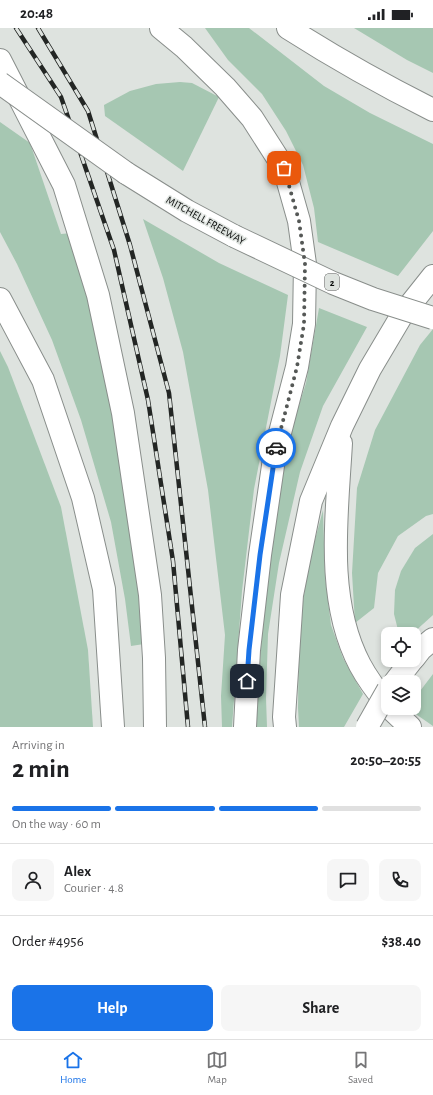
<!DOCTYPE html>
<html lang="en">
<head>
<meta charset="utf-8">
<style>
  :root { --surface:#fff; --page:#f6f6f6; --text:#202124; --muted:#757577; --line:#e0e0e0; --accent:#1a73e8 }
  body { margin:0; font-family:"Alegreya Sans",sans-serif; background:var(--page); color:var(--text); height:100vh; display:flex; flex-direction:column; font-size:15px; white-space:nowrap }
  * { box-sizing:border-box; margin:0 }
  p { font-size:13px; color:var(--muted) }
  .icon { flex:none; width:22px; height:22px; fill:none; stroke:currentColor; stroke-width:2; stroke-linecap:round; stroke-linejoin:round }
  .map { position:relative; height:699px; overflow:hidden }
  .panel { display:flex; flex-direction:column; background:var(--surface); flex:1 }
  .panel>* { flex:none }
  .buttons { position:absolute; left:381px; top:599px; display:grid; gap:8px }
  .buttons a { display:grid; place-items:center; width:40px; height:40px; border-radius:8px; background:var(--surface); box-shadow:0 2px 6px #0003; font-size:20px }
  .pin { position:absolute; display:grid; place-items:center; width:34px; height:34px; color:#fff; margin:-17px; border-radius:8px; box-shadow:0 2px 6px #0006 }
  .courier { position:absolute; display:grid; place-items:center; width:40px; height:40px; margin:-20px; border:3px solid #1a73e8; border-radius:50%; background:#fff; color:#222; box-shadow:0 1px 5px #0007 }
  .summary em { font-style:normal; font-weight:600 }
  .summary div { display:flex; flex-direction:column-reverse }
  .summary { display:flex; align-items:center; justify-content:space-between; height:68px; padding:0 12px }
  h1 { font-size:26px; font-weight:600; line-height:30px }
  .bar { display:grid; grid-template-columns:repeat(4,1fr); gap:6px 4px; align-content:center; height:48px; padding:0 12px }
  .bar i { height:5px; border-radius:3px; background:var(--line) }
  .bar .selected { background:var(--accent) }
  .bar p { grid-column:span 4 }
  .line { display:flex; align-items:center; gap:10px; padding:0 12px; border-top:1px solid var(--line) }
  .line div { flex:1 }
  .round { display:grid; place-items:center; flex:none; width:42px; height:42px; border-radius:8px; background:var(--page) }
  .primary-button { display:flex; gap:8px; margin-top:auto; padding:8px 12px }
  .primary-button a { flex:1; height:46px; border-radius:8px; background:var(--accent); color:#fff; font-size:16px; font-weight:600; line-height:46px; text-align:center }
  .primary-button a+a { background:var(--page); color:var(--text) }
  .status { display:flex; justify-content:space-between; align-items:center; height:28px; padding:0 20px; background:var(--surface); direction:ltr }
  .status svg { height:11px; fill:currentColor }
  .tab-bar { display:flex; justify-content:space-around; align-items:center; height:56px; border-top:1px solid var(--line); background:var(--surface); font-size:11px; color:var(--muted) }
  .tab-bar a { display:grid; justify-items:center; gap:2px }
  .tab-bar .selected { color:var(--accent) }
  .map>svg:first-child { display:block }
  .green { fill:#a6c7b2 }
  .lines { fill:none; stroke-linecap:round; stroke-linejoin:round }
  .motorway-casing { stroke:#898e8b; stroke-width:24 }
  .motorway { stroke:#fff; stroke-width:22 }
  .rail-casing { stroke:#232624; stroke-width:4.5 }
  .rail { stroke:#dee3df; stroke-width:3; stroke-dasharray:9; stroke-linecap:butt }
  .motorway-bridge-casing { stroke:#898e8b; stroke-width:24; stroke-linecap:butt }
  .motorway-bridge { stroke:#fff; stroke-width:22 }
  .done { stroke:#555856; stroke-width:4; stroke-dasharray:0 7.2 }
  .route { stroke:#1a73e8; stroke-width:5 }
  .labels { text-anchor:middle; stroke-width:3; stroke-linejoin:round; paint-order:stroke }
  .shield { fill:#dee3df; stroke:#4a4d4b; stroke-width:1 }
  .shield-label { font-size:10px; font-weight:bold; fill:#0b0d0c }
  .street-label { font-size:11px; fill:#0b0d0c; stroke:#dee3df }
</style>
</head>
<body>
<div class="status"><b>20:48</b><svg viewBox="0 0 49 12"><path d="M0 12V9h3v3zM5 12V6h3v6zM10 12V3h3v9zM15 12V0h3v12zM26 1h20v11H26zM47 4h2v5h-2z"/></svg></div>
<div class="map">
<svg width="433" height="699" viewBox="0 0 433 699">
  <rect width="100%" height="100%" fill="#dee3df"/>
  <g class="green">
    <path d="M 205,0 L 249,0 L 324,58 L 370,85 L 433,116 L 433,203 L 398,248 L 318,214 L 314,180 L 303,137 L 286,103 L 262,66 L 228,32 Z"/>
    <path d="M 354,0 L 433,0 L 433,45 L 407,32 Z"/>
    <path d="M 180,54 L 192,55 L 219,69 L 183,143 L 105,88 L 104,77 L 130,63 L 156,56 Z"/>
    <path d="M 0,94 L 30,115 L 61,206 L 72,205 L 114,376 L 136,518 L 144,616 L 131,618 L 125,571 L 111,494 L 81,392 L 52,312 L 17,236 L 0,204 Z"/>
    <path d="M 143,191 L 219,235 L 288,267 L 280,328 L 254,461 L 242,563 L 232,699 L 222,699 L 221,668 L 225,607 L 208,462 L 183,324 L 163,250 Z"/>
    <path d="M 319,280 L 367,299 L 323,378 L 300,444 L 279,535 L 268,606 L 266,670 L 267,699 L 256,699 L 262,603 L 278,467 L 293,396 L 306,355 Z"/>
    <path d="M 433,301 L 433,486 L 426,488 L 398,508 L 378,545 L 374,580 L 355,595 L 352,545 L 357,460 L 375,402 L 420,317 Z"/>
    <path d="M 0,323 L 8,339 L 61,479 L 88,622 L 93,699 L 0,699 Z"/>
    <path d="M 323,482 L 325,548 L 331,597 L 343,630 L 363,666 L 344,699 L 299,699 L 298,680 L 299,598 L 310,530 Z"/>
    <path d="M 433,506 L 433,587 L 412,606 L 399,606 L 394,586 L 395,562 L 401,543 L 415,520 Z"/>
    <path d="M 433,646 L 433,698 L 407,680 L 414,680 L 414,671 Z"/>
  </g>
  <g class="lines">
    <defs>
      <g id="motorway">
        <path d="M 161,0 L 184,19 L 225,59 L 252,90 L 284,140 L 299,193 L 305,236 L 304,296 L 297,339 L 275,424 L 260,527 L 249,622 L 245,699"/>
        <path d="M 288,0 C 335,30 383,57 433,82"/>
        <path d="M 0,32 L 64,157 L 98,267 L 123,385 L 150,567 L 154,630 L 155,699"/>
        <path d="M 126,145 L 187,183 L 234,208"/>
        <path d="M 0,271 L 43,352 L 83,470 L 104,561 L 113,699"/>
        <path d="M 341,415 C 337,487 325,571 360,637 C 368,652 378,665 388,677"/>
        <path d="M 414,630 L 421,621 L 433,611"/>
        <path d="M 395,654 L 412,632"/>
        <path d="M 390,680 L 410,699"/>
        <path d="M 285,699 L 284,689 L 292,567 L 311,473 L 342,398 L 370,341 L 402,287 L 433,248"/>
      </g>
    </defs>
    <use href="#motorway" class="motorway-casing"/>
    <use href="#motorway" class="motorway"/>
    <defs>
      <g id="rail">
        <path d="M 16,0 L 61,69 L 114,222 L 148,372 L 173,533 L 188,699"/>
        <path d="M 38,0 L 88,83 L 130,217 L 169,365 L 205,699"/>
      </g>
    </defs>
    <use href="#rail" class="rail-casing"/>
    <use href="#rail" class="rail"/>
    <defs>
      <g id="motorway-bridge">
        <path d="M 0,55 L 126,145"/>
        <path d="M 234,208 L 333,255 L 373,271 L 433,290"/>
        <path d="M 367,699 L 388,662"/>
      </g>
    </defs>
    <use href="#motorway-bridge" class="motorway-bridge-casing"/>
    <use href="#motorway-bridge" class="motorway-bridge"/>
  </g>
  <g class="lines">
    <path class="done" d="M 276,420 L 297,339 L 304,296 L 305,236 L 299,193 L 284,140"/>
    <path class="route" d="M 247,653 L 249,622 L 260,527 L 276,420"/>
  </g>
  <g class="labels">
    <rect class="shield" x="325" y="246" width="14" height="16" rx="3"/>
    <g class="shield-label">
      <text x="332" y="258">2</text>
    </g>
    <g class="street-label">
      <text transform="translate(206 192) rotate(29)" y="4">MITCHELL FREEWAY</text>
    </g>
  </g>
</svg>
<div class="buttons">
<a><svg class="icon" aria-label="locate" viewBox="0 0 24 24"><circle cx="12" cy="12" r="6"/><path d="M12 2v4M12 18v4M2 12h4M18 12h4"/></svg></a>
<a><svg class="icon" aria-label="layers" viewBox="0 0 24 24"><path d="M12 4l9 5-9 5-9-5zM3 14l9 5 9-5"/></svg></a>
</div>
<div class="pin" style="left:284px;top:140px;background:#ea580c"><svg class="icon" aria-label="bag" viewBox="0 0 24 24"><path d="M5 8h14l-1 12H6zM9 8a3 3 0 0 1 6 0"/></svg></div>
<div class="pin" style="left:247px;top:653px;background:#1f2937"><svg class="icon" aria-label="home" viewBox="0 0 24 24"><path d="M3 11l9-7 9 7M6 9v11h12V9"/></svg></div>
<div class="courier" style="left:276px;top:420px"><svg class="icon" aria-label="car" viewBox="0 0 24 24"><path d="M5 17H2v-5l4-1 3-4h7l3 4 3 1v5h-3M9 17h6M6 11h13"/><circle cx="7" cy="17" r="2"/><circle cx="17" cy="17" r="2"/></svg></div>
</div>
<section class="panel">
<div class="summary"><div><h1>2 min</h1><p>Arriving in</p></div><em>20:50–20:55</em></div>
<div class="bar"><i class="selected"></i><i class="selected"></i><i class="selected"></i><i></i><p>On the way · 60 m</p></div>
<div class="line" style="height:72px"><a class="round"><svg class="icon" aria-label="person" viewBox="0 0 24 24"><circle cx="12" cy="8" r="4"/><path d="M4 21q1-7 8-7t8 7"/></svg></a><div><b>Alex</b><p>Courier · 4.8</p></div><a class="round"><svg class="icon" aria-label="chat" viewBox="0 0 24 24"><path d="M4 5h16v11H9l-5 4z"/></svg></a><a class="round"><svg class="icon" aria-label="phone" viewBox="0 0 24 24"><path d="M5 4h4l2 5-3 2q2 4 5 5l2-3 5 2v4C11 20 4 13 5 4z"/></svg></a></div>
<div class="line" style="height:52px"><div>Order #4956</div><b>$38.40</b></div>
<div class="primary-button"><a>Help</a><a>Share</a></div>
</section>
<nav class="tab-bar">
<a class="selected"><svg class="icon" aria-label="home" viewBox="0 0 24 24"><path d="M3 11l9-7 9 7M6 9v11h12V9"/></svg>Home</a>
<a><svg class="icon" aria-label="map" viewBox="0 0 24 24"><path d="M3 6l6-2 6 2 6-2v14l-6 2-6-2-6 2zM9 4v14M15 6v14"/></svg>Map</a>
<a><svg class="icon" aria-label="saved" viewBox="0 0 24 24"><path d="M7 4h10v16l-5-4-5 4z"/></svg>Saved</a>
</nav>
</body>
</html>
